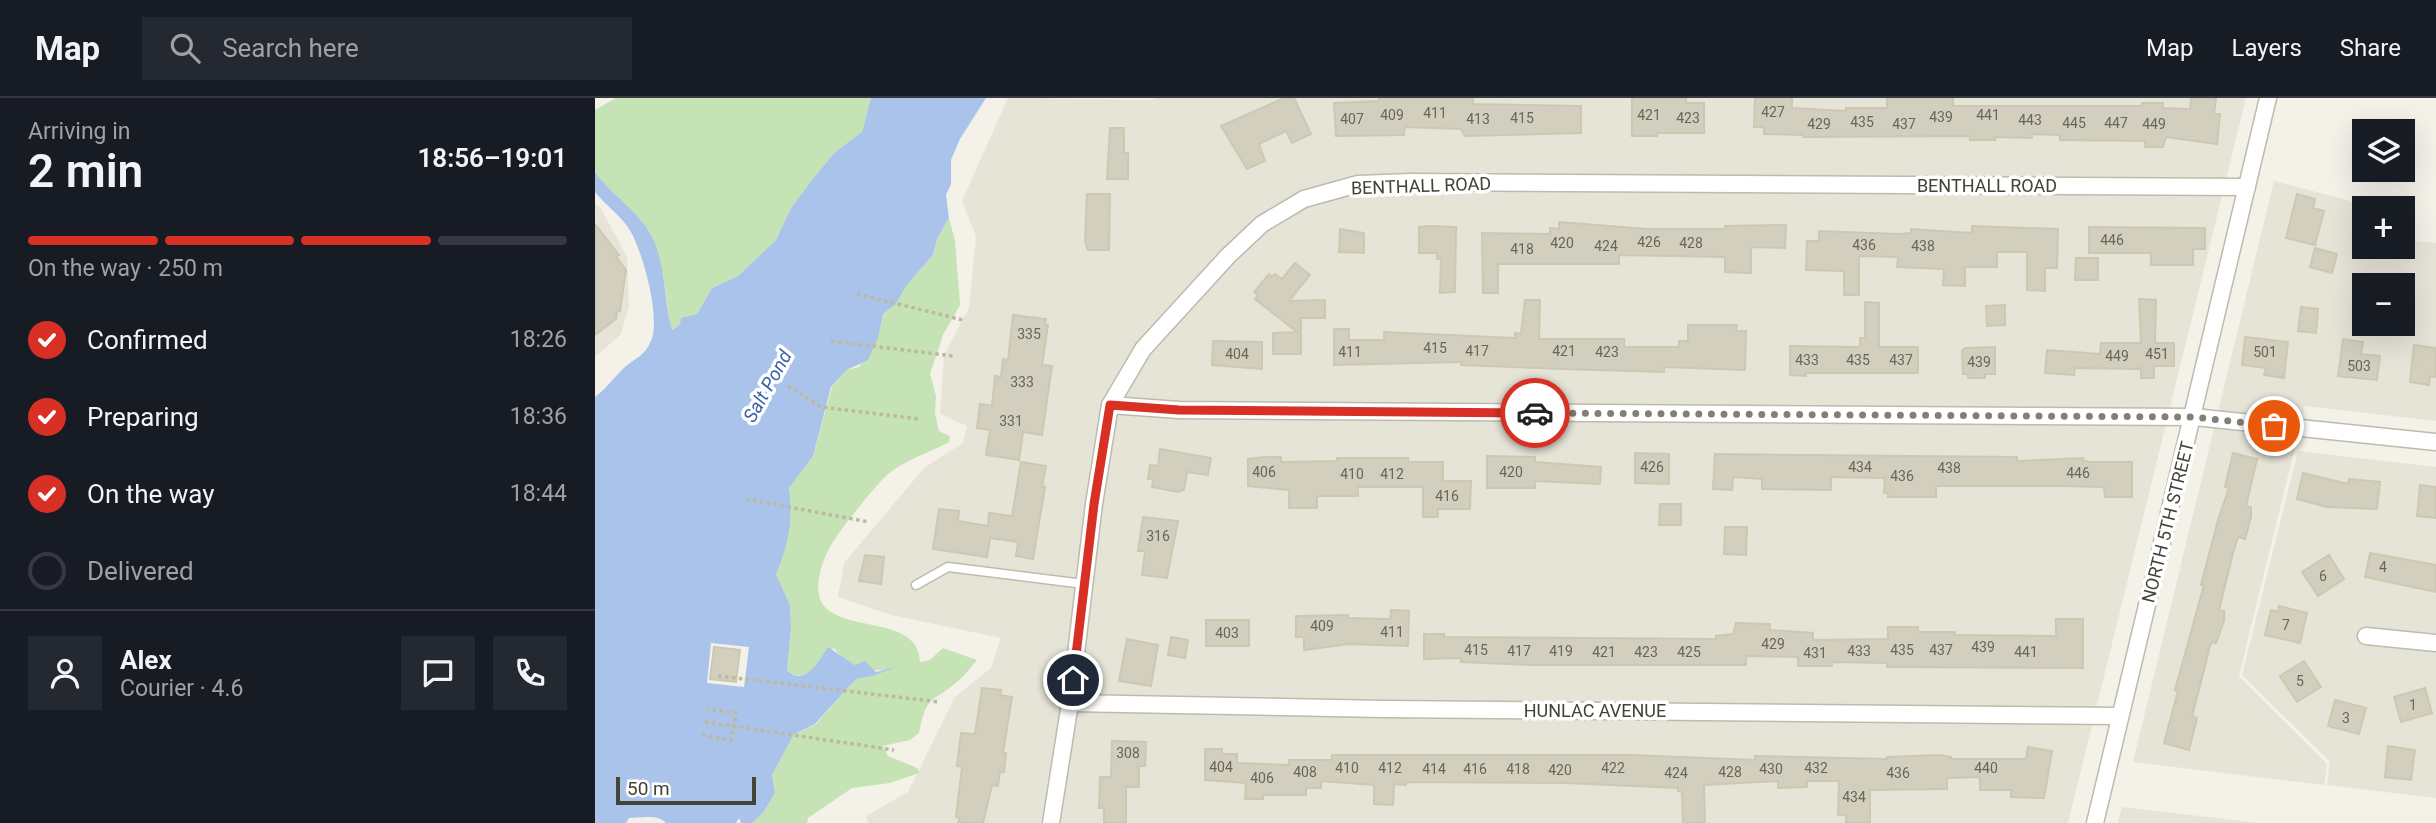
<!DOCTYPE html>
<html lang="en">
<head>
<meta charset="utf-8">
<style>
  :root { --surface:#171b24; --page:#242831; --text:#f1f3f6; --muted:#9ea1a6; --line:#363941; --accent:#d93025 }
  body { margin:0; font-family:Roboto,sans-serif; background:var(--page); color:var(--text); height:100vh; display:flex; flex-direction:column; font-size:26px; white-space:nowrap }
  * { box-sizing:border-box; margin:0 }
  p { font-size:23px; color:var(--muted) }
  .icon { flex:none; width:38px; height:38px; fill:none; stroke:currentColor; stroke-width:2; stroke-linecap:round; stroke-linejoin:round }
  .map { position:relative; flex:1; overflow:hidden }
  .details { display:flex; flex-direction:column; background:var(--surface); width:595px }
  .details>* { flex:none }
  .tools { position:absolute; left:1757px; top:21px; display:grid; gap:14px }
  .tools a { display:grid; place-items:center; width:63px; height:63px; border-radius:0px; background:var(--surface); box-shadow:0 7px 28px #0002; font-size:35px }
  .scale { position:absolute; left:21px; bottom:18px; width:140px; box-sizing:border-box; padding-left:7px; border:4px solid #454337; border-top:0; font-size:19px; line-height:24px; white-space:nowrap; color:#454337; -webkit-text-stroke:5px #fff; paint-order:stroke }
  .pin { position:absolute; display:grid; place-items:center; width:60px; height:60px; color:#fff; margin:-30px; border:4px solid #fff; border-radius:50%; box-shadow:0 2px 7px #0007 }
  .courier { position:absolute; display:grid; place-items:center; width:70px; height:70px; margin:-35px; border:5px solid #d93025; border-radius:50%; background:#fff; color:#222; box-shadow:0 2px 9px #0007 }
  .overview em { font-style:normal; font-weight:600 }
  .overview div { display:flex; flex-direction:column-reverse }
  .overview { display:flex; align-items:center; justify-content:space-between; height:119px; padding:0 28px }
  h1 { font-size:46px; font-weight:600; line-height:52px }
  .bar { display:grid; grid-template-columns:repeat(4,1fr); gap:10px 7px; align-content:center; height:84px; padding:0 28px }
  .bar i { height:9px; border-radius:5px; background:var(--line) }
  .bar .selected { background:var(--accent) }
  .bar p { grid-column:span 4 }
  .line { display:flex; align-items:center; gap:18px; padding:0 28px; border-top:2px solid var(--line) }
  .line div { flex:1 }
  .round { display:grid; place-items:center; flex:none; width:74px; height:74px; border-radius:0px; background:var(--page) }
  ol { padding:0 28px; list-style:none }
  li { display:flex; align-items:center; gap:21px; height:77px }
  li p { margin-inline-start:auto }
  li .icon { padding:7px; border-radius:50%; background:var(--accent); color:#fff; stroke-width:4 }
  li:last-child { color:var(--muted) }
  li i { width:38px; height:38px; border:4px solid var(--line); border-radius:50% }
  header { display:flex; align-items:center; gap:42px; box-sizing:border-box; height:98px; padding:0 35px; background:var(--surface); border-bottom:2px solid var(--line) }
  header strong { font-size:33px }
  nav { display:flex; gap:38px; margin-inline-start:auto; font-size:24px }
  .search { width:490px; height:63px; background:var(--page); display:flex; align-items:center; gap:18px; box-sizing:border-box; padding:0 24px; border-radius:0px; color:var(--muted); font-size:26px }
  main { display:flex; flex:1; min-height:0 }
  .map>svg:first-child { display:block }
  .residential { fill:#e6e4d7; fill-rule:evenodd }
  .green { fill:#c5e3b4 }
  .water { fill:#a9c3ea }
  .pier { fill:#f3f1e8 }
  .building { fill:#d3cfbe; stroke:#cdc8b2; stroke-width:2 }
  .lines { fill:none; stroke-linecap:round; stroke-linejoin:round }
  .lane-casing { stroke:#bdbbab; stroke-width:11 }
  .street-casing { stroke:#bdbbab; stroke-width:19 }
  .path { stroke:#beb99e; stroke-width:3.5; stroke-dasharray:3.5 3.5; stroke-linecap:butt }
  .lane { stroke:#fff; stroke-width:8 }
  .street { stroke:#fff; stroke-width:16 }
  .done { stroke:#828075; stroke-width:7; stroke-dasharray:0 12.6 }
  .route { stroke:#d93025; stroke-width:9 }
  .labels { text-anchor:middle; stroke-width:7; stroke-linejoin:round; paint-order:stroke }
  .number-label { font-size:14px; fill:#686659 }
  .street-label { font-size:18px; fill:#454337; stroke:#fff }
  .water-label { font-size:19px; font-style:italic; fill:#3963a8; stroke:#fff }
</style>
</head>
<body>
<header>
<strong>Map</strong>
<div class="search"><svg class="icon" aria-label="search" viewBox="0 0 24 24"><circle cx="10" cy="10" r="6"/><path d="M15 15l6 6"/></svg>Search here</div>
<nav><a>Map</a><a>Layers</a><a>Share</a></nav>
</header>
<main>
<section class="details">
<div class="overview"><div><h1>2 min</h1><p>Arriving in</p></div><em>18:56–19:01</em></div>
<div class="bar"><i class="selected"></i><i class="selected"></i><i class="selected"></i><i></i><p>On the way · 250 m</p></div>
<ol>
<li><svg class="icon" aria-label="check" viewBox="0 0 24 24"><path d="M5 12l5 5 9-10"/></svg>Confirmed<p>18:26</p></li>
<li><svg class="icon" aria-label="check" viewBox="0 0 24 24"><path d="M5 12l5 5 9-10"/></svg>Preparing<p>18:36</p></li>
<li><svg class="icon" aria-label="check" viewBox="0 0 24 24"><path d="M5 12l5 5 9-10"/></svg>On the way<p>18:44</p></li>
<li><i></i>Delivered</li>
</ol>
<div class="line" style="height:126px"><a class="round"><svg class="icon" aria-label="person" viewBox="0 0 24 24"><circle cx="12" cy="8" r="4"/><path d="M4 21q1-7 8-7t8 7"/></svg></a><div><b>Alex</b><p>Courier · 4.6</p></div><a class="round"><svg class="icon" aria-label="chat" viewBox="0 0 24 24"><path d="M4 5h16v11H9l-5 4z"/></svg></a><a class="round"><svg class="icon" aria-label="phone" viewBox="0 0 24 24"><path d="M5 4h4l2 5-3 2q2 4 5 5l2-3 5 2v4C11 20 4 13 5 4z"/></svg></a></div>
</section>
<div class="map">
<svg width="1841" height="725" viewBox="0 0 1841 725">
  <rect width="100%" height="100%" fill="#f3f1e8"/>
  <g class="residential">
    <path d="M 413,0 L 556,2 L 561,0 L 1651,0 L 1473,725 L 273,725 L 271,718 L 313,694 L 360,599 L 396,570 L 406,540 L 296,517 L 243,499 L 249,465 L 329,370 L 368,345 L 372,328 L 345,316 L 349,257 L 374,210 L 381,138 L 367,103 Z"/>
    <path d="M 1679,83 L 1756,103 L 1769,126 L 1769,149 L 1808,149 L 1808,142 L 1841,145 L 1841,323 L 1710,308 L 1644,578 L 1732,666 L 1729,687 L 1538,664 ZM 1769,187 L 1808,187 L 1808,226 L 1769,226 Z"/>
    <path d="M 0,105 L 5,109 L 32,159 L 34,208 L 26,236 L 0,259 Z"/>
    <path d="M 1703,353 L 1841,369 L 1841,700 L 1732,687 L 1735,664 L 1647,577 Z"/>
    <path d="M 1527,709 L 1664,725 L 1523,725 Z"/>
  </g>
  <g class="green">
    <path d="M 21,0 L 276,0 L 267,34 L 240,54 L 217,82 L 196,110 L 181,142 L 143,178 L 117,190 L 102,216 L 87,220 L 85,226 L 76,232 L 68,175 L 0,74 L 0,12 Z"/>
    <path d="M 354,120 L 360,143 L 365,207 L 348,237 L 335,276 L 341,298 L 340,316 L 344,333 L 355,338 L 354,344 C 335,354 308,363 292,377 C 280,388 242,435 235,449 C 227,463 218,490 227,505 C 246,536 324,516 325,564 L 335,562 L 348,550 L 382,562 C 376,569 370,577 363,583 C 335,607 333,594 324,635 L 315,642 L 288,648 L 293,658 L 322,670 L 324,675 L 295,685 L 257,690 L 213,720 L 212,725 L 157,725 L 168,715 L 180,695 L 177,677 L 199,636 L 221,626 L 261,581 L 277,578 L 293,571 C 274,576 251,566 239,550 C 228,561 208,589 192,572 L 196,531 L 195,507 L 181,476 C 193,449 199,420 194,390 L 218,358 L 237,289 L 252,272 L 264,269 L 283,240 L 288,216 L 301,206 L 311,188 L 338,157 L 342,141 Z"/>
  </g>
  <path class="water" d="M 276,0 L 391,0 L 365,41 L 356,62 L 356,86 L 351,97 L 354,120 L 342,141 L 338,157 L 311,188 L 301,206 L 288,216 L 283,240 L 273,262 L 252,272 L 236,289 L 218,358 L 194,390 C 199,420 193,449 181,476 L 195,507 L 196,531 L 192,572 C 209,590 225,562 233,549 L 260,567 L 270,563 L 281,574 L 304,568 L 277,578 L 261,581 L 220,626 L 199,636 L 177,677 L 180,695 L 168,715 L 157,725 L 146,725 L 144,720 L 141,725 L 71,725 C 63,716 46,720 34,720 L 31,725 L 0,725 L 0,299 C 12,290 19,279 30,269 C 41,260 50,257 56,243 C 66,219 48,156 36,134 C 28,119 10,107 0,94 L 0,74 C 17,98 45,114 58,141 C 71,169 69,203 77,232 L 85,226 L 86,220 L 102,216 L 117,190 L 143,178 L 181,142 L 196,110 L 217,82 L 240,54 L 267,34 Z"/>
  <path class="pier" d="M 116,545 L 154,549 L 149,589 L 112,585 Z"/>
  <g class="building">
    <path d="M 689,0 L 699,0 L 716,36 L 697,45 L 691,33 L 664,46 L 670,63 L 652,71 L 626,28 Z"/>
    <path d="M 784,0 L 878,0 L 878,6 L 986,8 L 986,35 L 870,38 L 866,31 L 810,29 L 809,37 L 741,38 L 739,5 L 784,3 Z"/>
    <path d="M 1037,0 L 1091,0 L 1091,5 L 1109,5 L 1109,35 L 1062,35 L 1062,38 L 1037,38 Z"/>
    <path d="M 1160,0 L 1197,0 L 1197,10 L 1251,13 L 1251,10 L 1292,10 L 1292,0 L 1358,0 L 1358,8 L 1547,8 L 1547,5 L 1568,5 L 1568,10 L 1595,11 L 1596,0 L 1612,0 L 1621,1 L 1619,16 L 1625,16 L 1622,46 L 1571,39 L 1568,49 L 1550,49 L 1550,43 L 1465,42 L 1465,37 L 1437,36 L 1437,40 L 1400,39 L 1400,42 L 1375,42 L 1375,38 L 1208,39 L 1208,37 L 1169,36 L 1169,29 L 1159,29 Z"/>
    <path d="M 515,30 L 529,30 L 529,55 L 533,55 L 533,81 L 512,81 Z"/>
    <path d="M 492,96 L 515,96 L 514,152 L 493,152 L 490,143 Z"/>
    <path d="M 1702,96 L 1720,101 L 1718,110 L 1729,113 L 1720,147 L 1691,140 Z"/>
    <path d="M 964,124 L 1052,131 L 1130,131 L 1130,128 L 1191,127 L 1190,150 L 1156,149 L 1156,175 L 1130,174 L 1130,159 L 1024,157 L 1024,166 L 903,166 L 903,195 L 888,195 L 887,135 L 955,136 L 955,130 L 964,131 Z"/>
    <path d="M 0,126 L 24,157 L 21,159 L 31,172 L 25,213 L 22,213 L 21,221 L 0,237 Z"/>
    <path d="M 835,128 L 861,129 L 860,194 L 845,195 L 846,161 L 842,161 L 842,155 L 824,155 L 824,129 Z"/>
    <path d="M 1377,128 L 1463,131 L 1462,170 L 1450,170 L 1450,193 L 1432,192 L 1432,154 L 1402,154 L 1402,169 L 1370,169 L 1370,188 L 1348,187 L 1349,171 L 1302,169 L 1303,159 L 1264,158 L 1264,197 L 1249,197 L 1249,173 L 1211,172 L 1212,143 L 1224,143 L 1224,133 L 1303,136 L 1316,135 L 1316,131 L 1377,135 Z"/>
    <path d="M 1494,129 L 1610,130 L 1610,151 L 1598,151 L 1598,167 L 1556,167 L 1556,155 L 1494,155 Z"/>
    <path d="M 745,131 L 769,135 L 769,155 L 744,154 Z"/>
    <path d="M 1720,150 L 1742,156 L 1737,175 L 1715,169 Z"/>
    <path d="M 1481,160 L 1503,160 L 1503,182 L 1480,182 Z"/>
    <path d="M 700,165 L 715,177 L 694,203 L 730,202 L 730,220 L 706,220 L 706,256 L 678,256 L 678,235 L 702,234 L 660,201 L 663,197 L 659,194 L 674,176 L 677,179 L 680,176 L 687,181 Z"/>
    <path d="M 1544,201 L 1561,202 L 1560,245 L 1579,245 L 1579,268 L 1559,268 L 1559,280 L 1546,280 L 1546,268 L 1545,271 L 1480,270 L 1479,277 L 1450,275 L 1452,252 L 1505,256 L 1506,245 L 1546,245 Z"/>
    <path d="M 930,202 L 945,202 L 944,241 L 1029,241 L 1029,249 L 1084,249 L 1084,243 L 1093,243 L 1093,227 L 1142,227 L 1141,233 L 1151,233 L 1150,272 L 1069,269 L 1069,274 L 967,271 L 866,267 L 866,264 L 739,267 L 739,231 L 754,231 L 754,242 L 789,242 L 789,234 L 920,240 L 920,235 L 926,236 Z"/>
    <path d="M 1270,204 L 1284,205 L 1284,249 L 1323,249 L 1323,275 L 1211,275 L 1211,278 L 1195,277 L 1195,248 L 1265,249 L 1265,240 L 1270,240 Z"/>
    <path d="M 1410,207 L 1410,227 L 1392,228 L 1391,208 Z"/>
    <path d="M 1706,209 L 1723,211 L 1721,235 L 1703,233 Z"/>
    <path d="M 418,217 L 451,221 L 450,226 L 453,227 L 447,267 L 457,268 L 447,337 L 428,334 L 424,362 L 391,357 L 395,332 L 382,330 L 385,306 L 397,308 L 400,278 L 406,279 L 408,261 L 413,262 Z"/>
    <path d="M 1650,239 L 1693,244 L 1689,280 L 1669,277 L 1671,270 L 1647,267 Z"/>
    <path d="M 1748,241 L 1768,244 L 1766,256 L 1785,258 L 1782,282 L 1743,278 Z"/>
    <path d="M 618,243 L 667,244 L 667,271 L 617,267 Z"/>
    <path d="M 1819,247 L 1841,250 L 1841,279 L 1835,278 L 1834,287 L 1815,284 Z"/>
    <path d="M 1400,249 L 1400,276 L 1390,276 L 1390,280 L 1373,280 L 1373,276 L 1368,276 L 1367,253 L 1370,250 Z"/>
    <path d="M 565,351 L 616,360 L 613,377 L 592,374 L 589,392 L 583,394 L 557,389 L 558,381 L 553,381 L 555,367 L 563,368 Z"/>
    <path d="M 1040,355 L 1074,356 L 1074,386 L 1040,385 Z"/>
    <path d="M 1638,355 L 1662,361 L 1651,408 L 1656,409 L 1656,419 L 1650,441 L 1643,439 L 1638,455 L 1624,512 L 1629,513 L 1629,523 L 1621,545 L 1617,544 L 1615,548 L 1606,584 L 1597,618 L 1602,620 L 1594,652 L 1569,645 L 1583,593 L 1580,592 L 1609,487 L 1606,487 L 1623,422 L 1634,390 L 1630,389 Z"/>
    <path d="M 1120,356 L 1422,359 L 1422,363 L 1488,360 L 1487,362 L 1495,364 L 1537,364 L 1537,399 L 1510,399 L 1509,389 L 1466,388 L 1341,388 L 1341,399 L 1293,399 L 1293,395 L 1289,395 L 1290,380 L 1236,379 L 1236,392 L 1167,391 L 1167,381 L 1138,379 L 1137,392 L 1118,391 Z"/>
    <path d="M 892,358 L 940,359 L 940,364 L 1006,369 L 1005,386 L 940,383 L 940,390 L 892,390 Z"/>
    <path d="M 670,359 L 686,359 L 686,364 L 742,363 L 742,360 L 813,360 L 813,364 L 848,364 L 848,383 L 876,383 L 875,411 L 843,411 L 843,419 L 828,419 L 828,389 L 763,389 L 763,398 L 722,398 L 722,410 L 694,410 L 694,392 L 653,388 L 653,361 Z"/>
    <path d="M 426,364 L 451,368 L 447,389 L 450,389 L 438,461 L 421,458 L 423,444 L 395,440 L 392,459 L 338,451 L 344,411 L 364,413 L 363,423 L 393,428 L 394,415 L 417,418 Z"/>
    <path d="M 1708,375 L 1753,386 L 1754,381 L 1785,384 L 1782,411 L 1732,409 L 1702,401 Z"/>
    <path d="M 1825,387 L 1841,389 L 1841,420 L 1822,418 Z"/>
    <path d="M 1065,406 L 1086,406 L 1086,427 L 1064,427 Z"/>
    <path d="M 548,419 L 583,423 L 572,480 L 547,477 L 550,453 L 543,453 Z"/>
    <path d="M 1130,429 L 1152,429 L 1151,457 L 1129,456 Z"/>
    <path d="M 1775,455 L 1841,467 L 1841,494 L 1770,479 Z"/>
    <path d="M 270,457 L 289,459 L 286,486 L 264,483 Z"/>
    <path d="M 1734,457 L 1749,481 L 1723,498 L 1707,474 Z"/>
    <path d="M 1684,508 L 1712,515 L 1705,545 L 1670,537 L 1676,512 L 1683,514 Z"/>
    <path d="M 796,512 L 814,513 L 813,548 L 754,546 L 709,552 L 709,539 L 701,539 L 701,518 L 753,517 L 753,520 L 795,521 Z"/>
    <path d="M 1461,521 L 1488,521 L 1488,570 L 1292,569 L 1292,565 L 1237,564 L 1237,568 L 1203,568 L 1203,559 L 1151,558 L 1151,567 L 937,567 L 866,564 L 866,560 L 829,561 L 829,536 L 849,536 L 849,539 L 1121,541 L 1121,538 L 1138,536 L 1141,525 L 1175,526 L 1175,532 L 1218,535 L 1218,542 L 1293,541 L 1293,529 L 1323,529 L 1323,534 L 1360,534 L 1360,537 L 1461,538 Z"/>
    <rect x="611" y="522" width="43" height="26"/>
    <path d="M 576,539 L 593,542 L 590,560 L 573,557 Z"/>
    <path d="M 532,541 L 563,547 L 556,588 L 524,583 Z"/>
    <path d="M 119,549 L 145,552 L 141,584 L 115,581 Z"/>
    <path d="M 1709,563 L 1726,589 L 1702,604 L 1685,578 Z"/>
    <path d="M 387,590 L 406,592 L 405,597 L 417,599 L 408,655 L 411,655 L 409,674 L 405,674 L 403,688 L 397,687 L 388,725 L 363,725 L 365,720 L 361,719 L 367,669 L 362,668 L 366,635 L 380,636 Z"/>
    <path d="M 1830,590 L 1837,615 L 1806,624 L 1799,599 Z"/>
    <path d="M 1740,602 L 1771,610 L 1764,636 L 1733,628 Z"/>
    <path d="M 517,643 L 551,644 L 550,668 L 544,668 L 544,689 L 531,689 L 531,725 L 509,725 L 509,710 L 504,710 L 505,679 L 516,679 Z"/>
    <path d="M 1793,648 L 1820,652 L 1816,682 L 1790,679 Z"/>
    <path d="M 1433,649 L 1457,653 L 1449,700 L 1416,699 L 1416,692 L 1385,692 L 1385,679 L 1352,680 L 1352,691 L 1275,692 L 1275,725 L 1251,725 L 1251,717 L 1243,717 L 1244,683 L 1212,683 L 1212,689 L 1183,690 L 1183,683 L 1109,687 L 1110,725 L 1088,725 L 1087,694 L 1083,693 L 1083,690 L 971,685 L 811,684 L 811,687 L 799,686 L 798,707 L 779,706 L 779,687 L 726,683 L 726,690 L 711,690 L 711,697 L 668,697 L 668,701 L 650,701 L 651,685 L 610,682 L 610,651 L 627,651 L 627,656 L 642,656 L 642,665 L 694,667 L 694,662 L 737,662 L 737,657 L 1036,657 L 1160,662 L 1160,658 L 1292,661 L 1292,659 L 1345,657 L 1356,659 L 1356,661 L 1431,661 Z"/>
  </g>
  <g class="lines">
    <defs>
      <path id="lane" d="M 321,487 L 353,469 L 489,486"/>
      <g id="street">
        <path d="M 515,307 L 584,312 L 1599,319 L 1841,344"/>
        <path d="M 1771,538 L 1841,545"/>
        <path d="M 475,605 L 789,611 L 1524,618"/>
        <path d="M 456,725 L 475,605 L 499,406 L 515,307 L 548,251 L 633,158 L 667,126 L 709,101 L 763,86 L 816,84 L 1652,89"/>
        <path d="M 1500,725 L 1673,0"/>
      </g>
    </defs>
    <use href="#lane" class="lane-casing"/>
    <use href="#street" class="street-casing"/>
    <g class="path">
      <path d="M 262,196 L 368,222"/>
      <path d="M 236,243 L 358,258"/>
      <path d="M 193,288 L 226,309 L 324,321"/>
      <path d="M 151,401 L 274,424"/>
      <path d="M 123,578 L 345,604"/>
      <path d="M 110,624 L 299,652"/>
      <path d="M 107,637 L 136,642 L 141,615 L 112,611"/>
    </g>
    <use href="#lane" class="lane"/>
    <use href="#street" class="street"/>
  </g>
  <g class="lines">
    <path class="done" d="M 940,315 L 1599,319 L 1679,328"/>
    <path class="route" d="M 478,582 L 499,406 L 515,307 L 584,312 L 940,315"/>
  </g>
  <g class="labels">
    <g class="number-label">
      <text x="1178" y="19">427</text>
      <text x="840" y="20">411</text>
      <text x="797" y="22">409</text>
      <text x="1054" y="22">421</text>
      <text x="1393" y="22">441</text>
      <text x="1346" y="24">439</text>
      <text x="927" y="25">415</text>
      <text x="1093" y="25">423</text>
      <text x="757" y="26">407</text>
      <text x="883" y="26">413</text>
      <text x="1435" y="27">443</text>
      <text x="1267" y="29">435</text>
      <text x="1479" y="30">445</text>
      <text x="1521" y="30">447</text>
      <text x="1224" y="31">429</text>
      <text x="1309" y="31">437</text>
      <text x="1559" y="31">449</text>
      <text x="1517" y="147">446</text>
      <text x="1054" y="149">426</text>
      <text x="967" y="150">420</text>
      <text x="1096" y="150">428</text>
      <text x="1269" y="152">436</text>
      <text x="1011" y="153">424</text>
      <text x="1328" y="153">438</text>
      <text x="927" y="156">418</text>
      <text x="434" y="241">335</text>
      <text x="840" y="255">415</text>
      <text x="882" y="258">417</text>
      <text x="969" y="258">421</text>
      <text x="755" y="259">411</text>
      <text x="1012" y="259">423</text>
      <text x="1670" y="259">501</text>
      <text x="642" y="261">404</text>
      <text x="1562" y="261">451</text>
      <text x="1522" y="263">449</text>
      <text x="1212" y="267">433</text>
      <text x="1263" y="267">435</text>
      <text x="1306" y="267">437</text>
      <text x="1384" y="269">439</text>
      <text x="1764" y="273">503</text>
      <text x="427" y="289">333</text>
      <text x="416" y="328">331</text>
      <text x="1057" y="374">426</text>
      <text x="1265" y="374">434</text>
      <text x="1354" y="375">438</text>
      <text x="669" y="379">406</text>
      <text x="916" y="379">420</text>
      <text x="1483" y="380">446</text>
      <text x="757" y="381">410</text>
      <text x="797" y="381">412</text>
      <text x="1307" y="383">436</text>
      <text x="852" y="403">416</text>
      <text x="563" y="443">316</text>
      <text x="1788" y="474">4</text>
      <text x="1728" y="483">6</text>
      <text x="1691" y="532">7</text>
      <text x="727" y="533">409</text>
      <text x="797" y="539">411</text>
      <text x="632" y="540">403</text>
      <text x="1178" y="551">429</text>
      <text x="1388" y="554">439</text>
      <text x="881" y="557">415</text>
      <text x="1307" y="557">435</text>
      <text x="1346" y="557">437</text>
      <text x="924" y="558">417</text>
      <text x="966" y="558">419</text>
      <text x="1264" y="558">433</text>
      <text x="1009" y="559">421</text>
      <text x="1051" y="559">423</text>
      <text x="1094" y="559">425</text>
      <text x="1431" y="559">441</text>
      <text x="1220" y="560">431</text>
      <text x="1705" y="588">5</text>
      <text x="1818" y="612">1</text>
      <text x="1751" y="625">3</text>
      <text x="533" y="660">308</text>
      <text x="626" y="674">404</text>
      <text x="752" y="675">410</text>
      <text x="795" y="675">412</text>
      <text x="1018" y="675">422</text>
      <text x="1221" y="675">432</text>
      <text x="1391" y="675">440</text>
      <text x="839" y="676">414</text>
      <text x="880" y="676">416</text>
      <text x="923" y="676">418</text>
      <text x="1176" y="676">430</text>
      <text x="965" y="677">420</text>
      <text x="710" y="679">408</text>
      <text x="1135" y="679">428</text>
      <text x="1081" y="680">424</text>
      <text x="1303" y="680">436</text>
      <text x="667" y="685">406</text>
      <text x="1259" y="704">434</text>
    </g>
    <g class="street-label">
      <text transform="translate(826 88) rotate(-2)" y="6">BENTHALL ROAD</text>
      <text x="1392" y="94">BENTHALL ROAD</text>
      <text transform="translate(1573 424) rotate(-76)" y="6">NORTH 5TH STREET</text>
      <text x="1000" y="619">HUNLAC AVENUE</text>
    </g>
    <g class="water-label">
      <text transform="translate(172 288) rotate(-61)" y="7">Salt Pond</text>
    </g>
  </g>
</svg>
<div class="tools">
<a><svg class="icon" aria-label="layers" viewBox="0 0 24 24"><path d="M12 4l9 5-9 5-9-5zM3 14l9 5 9-5"/></svg></a>
<a>+</a>
<a>−</a>
</div>
<div class="scale">50 m</div>
<div class="pin" style="left:1679px;top:328px;background:#ea580c"><svg class="icon" aria-label="bag" viewBox="0 0 24 24"><path d="M5 8h14l-1 12H6zM9 8a3 3 0 0 1 6 0"/></svg></div>
<div class="pin" style="left:478px;top:582px;background:#1f2937"><svg class="icon" aria-label="home" viewBox="0 0 24 24"><path d="M3 11l9-7 9 7M6 9v11h12V9"/></svg></div>
<div class="courier" style="left:940px;top:315px"><svg class="icon" aria-label="car" viewBox="0 0 24 24"><path d="M5 17H2v-5l4-1 3-4h7l3 4 3 1v5h-3M9 17h6M6 11h13"/><circle cx="7" cy="17" r="2"/><circle cx="17" cy="17" r="2"/></svg></div>
</div>
</main>
</body>
</html>
